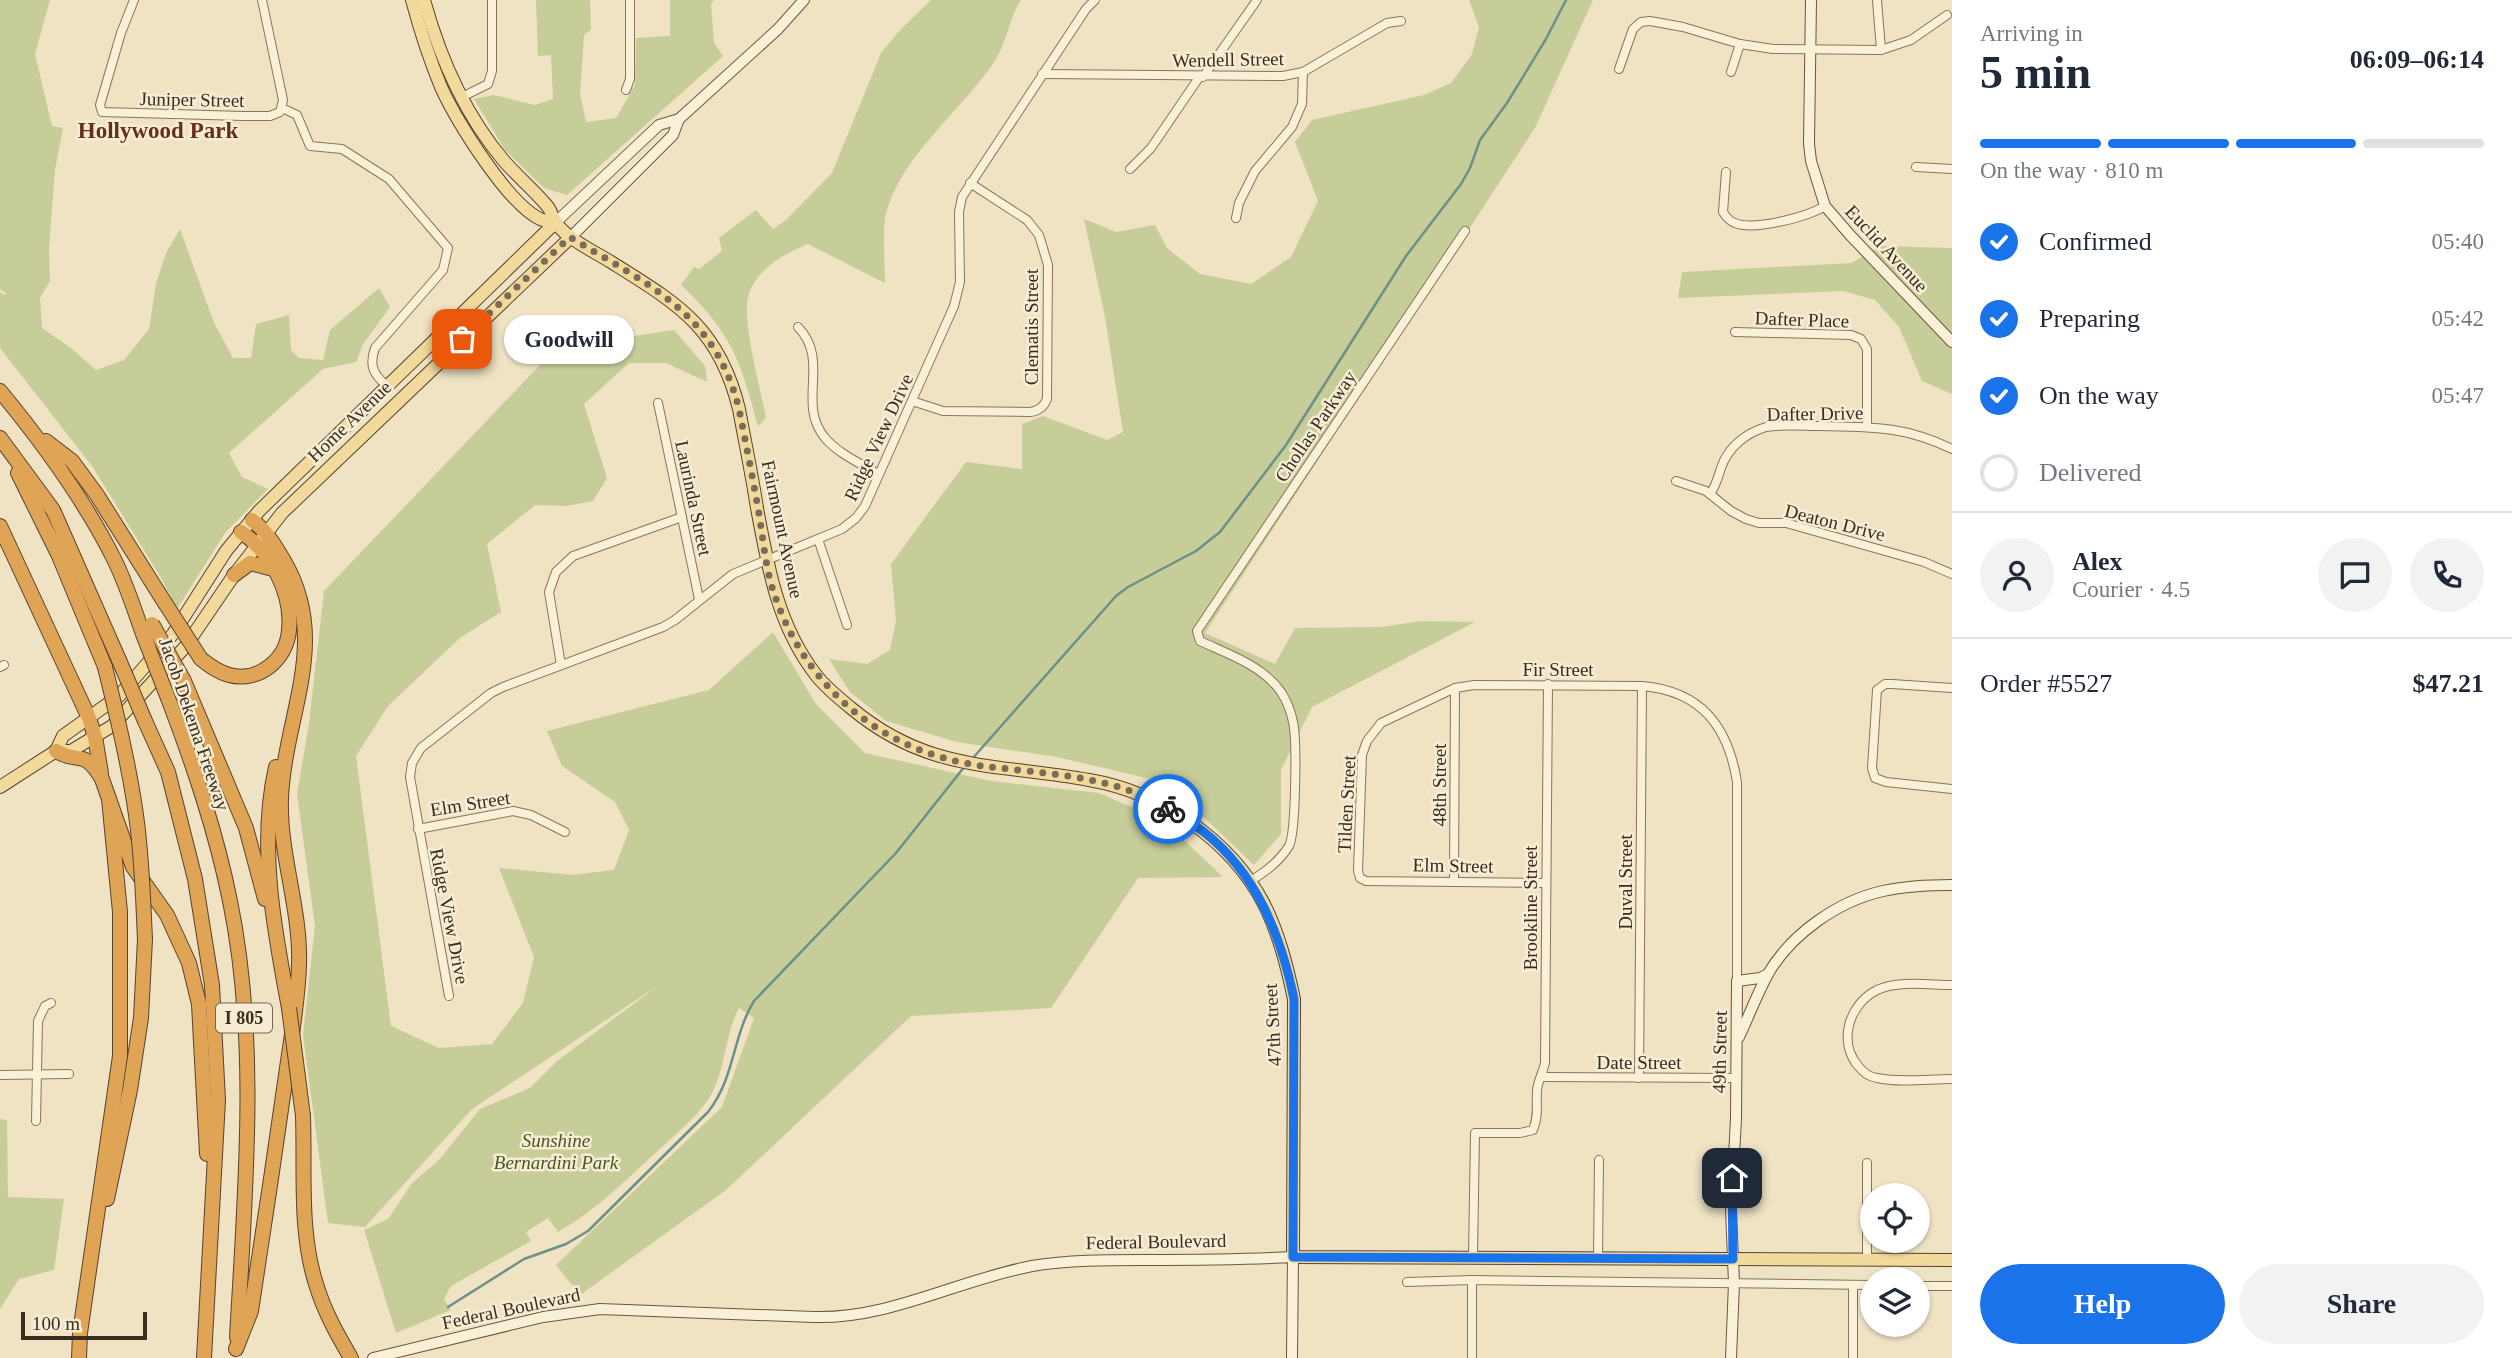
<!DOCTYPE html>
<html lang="en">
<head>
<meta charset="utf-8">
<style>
  :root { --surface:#fff; --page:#f2f2f3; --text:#1f2937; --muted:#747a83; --line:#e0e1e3; --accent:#1a73e8 }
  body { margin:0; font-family:"Times New Roman",serif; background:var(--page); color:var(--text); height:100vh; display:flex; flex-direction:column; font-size:26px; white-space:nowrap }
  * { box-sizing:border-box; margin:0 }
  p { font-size:23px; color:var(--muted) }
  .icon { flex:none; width:38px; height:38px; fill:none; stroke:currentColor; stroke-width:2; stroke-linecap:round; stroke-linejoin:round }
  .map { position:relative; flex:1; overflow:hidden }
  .drawer { display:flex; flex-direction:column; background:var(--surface); width:560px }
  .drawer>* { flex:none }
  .buttons { position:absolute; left:1860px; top:1183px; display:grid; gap:14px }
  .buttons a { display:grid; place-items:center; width:70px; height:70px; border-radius:50%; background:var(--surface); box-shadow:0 2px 5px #0004; font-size:35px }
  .scale { position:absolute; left:21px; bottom:18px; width:126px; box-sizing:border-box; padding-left:7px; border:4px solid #3a2c1e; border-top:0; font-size:19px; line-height:24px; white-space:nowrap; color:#3a2c1e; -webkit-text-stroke:5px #f6edd4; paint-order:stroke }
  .pin { position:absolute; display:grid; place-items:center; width:60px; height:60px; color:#fff; margin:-30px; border-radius:14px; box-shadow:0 4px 10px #0006 }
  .courier { position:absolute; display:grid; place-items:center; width:70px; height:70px; margin:-35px; border:5px solid #1a73e8; border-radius:50%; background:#fff; color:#222; box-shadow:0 2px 9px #0007 }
  .bubble { position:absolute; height:49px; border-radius:24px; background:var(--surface); box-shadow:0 2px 5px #0004; font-size:23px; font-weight:800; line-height:49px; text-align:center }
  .summary em { font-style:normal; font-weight:800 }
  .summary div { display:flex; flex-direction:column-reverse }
  .summary { display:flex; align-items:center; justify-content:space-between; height:119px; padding:0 28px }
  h1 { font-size:46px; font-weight:800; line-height:52px }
  .bar { display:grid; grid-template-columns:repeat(4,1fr); gap:10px 7px; align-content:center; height:84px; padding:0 28px }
  .bar i { height:9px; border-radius:5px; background:var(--line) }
  .bar .active { background:var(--accent) }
  .bar p { grid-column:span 4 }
  .line { display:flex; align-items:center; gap:18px; padding:0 28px; border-top:2px solid var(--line) }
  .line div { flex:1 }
  .round { display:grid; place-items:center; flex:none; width:74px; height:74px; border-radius:37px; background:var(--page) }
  ol { padding:0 28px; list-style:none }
  li { display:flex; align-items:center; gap:21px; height:77px }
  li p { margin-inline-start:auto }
  li .icon { padding:7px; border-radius:50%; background:var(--accent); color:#fff; stroke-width:4 }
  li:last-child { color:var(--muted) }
  li i { width:38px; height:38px; border:4px solid var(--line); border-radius:50% }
  .button { display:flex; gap:14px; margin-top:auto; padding:14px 28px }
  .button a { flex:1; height:80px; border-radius:42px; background:var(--accent); color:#fff; font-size:28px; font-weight:800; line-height:80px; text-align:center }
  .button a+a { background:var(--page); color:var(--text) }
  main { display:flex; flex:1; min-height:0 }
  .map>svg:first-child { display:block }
  .green { fill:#c6cd98 }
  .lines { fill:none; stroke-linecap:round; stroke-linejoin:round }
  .stream { stroke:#6d9088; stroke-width:2.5 }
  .street-casing { stroke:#8a745a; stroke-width:10 }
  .secondary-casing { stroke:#6c553d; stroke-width:12 }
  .primary-casing { stroke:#58422f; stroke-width:14 }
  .highway-casing { stroke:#58422f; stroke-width:16 }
  .street { stroke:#f9f0d8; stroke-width:8 }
  .secondary { stroke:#f9f0d8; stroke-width:10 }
  .primary { stroke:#f2d99c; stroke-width:12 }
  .highway { stroke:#dfa455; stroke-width:14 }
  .highway-bridge-casing { stroke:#58422f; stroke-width:16; stroke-linecap:butt }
  .highway-bridge { stroke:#dfa455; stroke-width:14 }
  .done { stroke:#796c58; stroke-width:7; stroke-dasharray:0 12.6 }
  .route { stroke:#1a73e8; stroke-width:9 }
  .labels { text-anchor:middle; stroke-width:5; stroke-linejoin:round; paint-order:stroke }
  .shield { fill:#f6edd4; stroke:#726655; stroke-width:2 }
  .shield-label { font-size:18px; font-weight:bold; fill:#3a2c1e }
  .street-label { font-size:19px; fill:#3a2c1e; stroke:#f6edd4 }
  .park-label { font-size:19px; font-style:italic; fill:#495625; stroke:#f6edd4 }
  .quarter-label { font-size:23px; font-weight:bold; fill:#672e1d; stroke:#f6edd4 }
</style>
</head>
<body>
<main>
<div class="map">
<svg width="1952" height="1358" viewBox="0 0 1952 1358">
  <rect width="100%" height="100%" fill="#efe3c4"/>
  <g class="green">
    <path d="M 0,0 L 50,0 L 35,54 L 52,126 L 63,128 L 55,170 L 49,248 L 50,281 L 40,298 L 42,328 L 72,349 L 96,370 L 124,360 L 149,329 L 156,284 L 166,253 L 180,229 L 214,323 L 233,358 L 251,358 L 256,324 L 289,315 L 291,350 L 299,358 L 323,360 L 330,330 L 379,288 L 390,307 L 363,344 L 356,362 L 323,369 L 229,453 L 242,477 L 268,489 L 225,533 L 177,609 L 160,576 L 92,466 L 0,348 L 0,292 L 5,295 L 7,294 L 0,289 Z"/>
    <path d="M 536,0 L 590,0 L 591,30 L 584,35 L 580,94 L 586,122 L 616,118 L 635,85 L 636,38 L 670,36 L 670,0 L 714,0 L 711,4 L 714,43 L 723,56 L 567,195 L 544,188 L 505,150 L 474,99 L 494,95 L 535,105 L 553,99 L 551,55 L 538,56 Z"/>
    <path d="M 931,0 L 1021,0 C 1009,18 1007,41 996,59 C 963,110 903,153 886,213 C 882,229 885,265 885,283 L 808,244 C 782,254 748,274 747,306 C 746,337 760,386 766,418 L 758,426 C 741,361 731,332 681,285 L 694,267 L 699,269 L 722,251 L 719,238 L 756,210 L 773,229 L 786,220 L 832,173 L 881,53 L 900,30 Z"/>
    <path d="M 1469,0 L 1593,0 L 1535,128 L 1205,633 L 1275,664 L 1295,628 L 1381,627 L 1421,621 L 1475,622 L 1312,707 L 1281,770 L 1281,834 L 1254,865 L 1168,783 L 1057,757 L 957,742 L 886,721 L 850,692 L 829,659 L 867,664 L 890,650 L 896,621 L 891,564 L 966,462 L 1022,469 L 1022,424 L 1043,416 L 1107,440 L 1123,432 L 1105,317 L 1084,219 L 1116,232 L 1155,225 L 1167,248 L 1200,274 L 1251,284 L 1291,257 L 1318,201 L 1295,142 L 1312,120 L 1424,95 L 1451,83 L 1472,54 L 1479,27 Z"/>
    <path d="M 1879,246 L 1952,248 L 1952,394 L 1922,381 L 1899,327 L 1875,300 L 1843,291 L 1678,298 L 1682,272 L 1852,263 Z"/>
    <path d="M 581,322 L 607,340 L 674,330 L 705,366 L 707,382 L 666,363 L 629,363 L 584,404 L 607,478 L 593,501 L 566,506 L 535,505 L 487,544 L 501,612 L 461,637 L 388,706 L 356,756 L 391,1026 L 439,1048 L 492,1044 L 523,1003 L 534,957 L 499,868 L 572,875 L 614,870 L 629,830 L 615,802 L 562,766 L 547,731 L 709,690 L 773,632 L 816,704 L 865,753 L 991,781 L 1099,793 L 1164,821 L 1223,877 L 1138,878 L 1051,1008 L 911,1016 L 726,1190 L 580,1295 L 556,1265 L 722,1107 L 754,1018 L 739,1008 C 725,1034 726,1065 713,1091 C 702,1113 680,1130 662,1147 C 629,1177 597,1210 558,1232 L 548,1218 L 526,1232 L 531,1241 L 451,1286 L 444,1299 L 451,1310 L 396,1333 L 364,1230 L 388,1219 L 412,1183 L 439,1160 L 480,1109 L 530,1088 L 557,1061 L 659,985 L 472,1109 L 365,1227 L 328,1223 L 303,1035 L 315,926 L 297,794 L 309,723 L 324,591 Z"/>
    <path d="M 0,1119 L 7,1120 L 8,1197 L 64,1199 L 54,1270 L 19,1279 L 0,1309 Z"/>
  </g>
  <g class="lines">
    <g class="stream">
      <path d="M 972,759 L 1116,596 L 1128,587 L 1196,551 L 1220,532 L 1286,445 L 1406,256 L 1461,184 L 1470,168 L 1480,140 L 1507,103 L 1546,39 L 1566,0"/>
      <path d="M 448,1307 L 524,1259 L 566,1244 L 588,1231 L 708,1112 C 735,1078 732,1037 754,1001 L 896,853 L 965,766"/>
    </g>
    <defs>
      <g id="street">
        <path d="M 134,0 L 121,33 L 100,105 L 102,112 L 243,116 L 270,116 L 280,112 L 283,100 L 262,0"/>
        <path d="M 1877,0 L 1881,50"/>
        <path d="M 1619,69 L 1633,29 L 1641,22 L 1650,21 L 1683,27 L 1740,44 L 1773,49 L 1881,50 L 1911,40 L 1947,15"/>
        <path d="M 1731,72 L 1740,44"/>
        <path d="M 1042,74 L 1283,76 L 1303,72 L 1387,23 L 1401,21"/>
        <path d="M 1203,77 L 1257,0"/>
        <path d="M 626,90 L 630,79 L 630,0"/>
        <path d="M 460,98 L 488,84 L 492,71 L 492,0"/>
        <path d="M 282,108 L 297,115 L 310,146 L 342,149 L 389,179 L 448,248 L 443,270 L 375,348 C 369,365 373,374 386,385"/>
        <path d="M 1916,167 L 1952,169"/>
        <path d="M 1130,169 L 1151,148 L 1200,76"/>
        <path d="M 1726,172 L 1723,212 C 1726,217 1729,221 1735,223 C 1754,231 1807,217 1825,206"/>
        <path d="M 1236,218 L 1239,203 L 1255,171 L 1292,127 L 1302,104 L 1303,72"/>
        <path d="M 798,327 C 831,361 796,403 825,438 C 839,454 860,463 878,474"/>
        <path d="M 1735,332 L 1851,335 L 1861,339 L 1867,349 L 1867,427"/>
        <path d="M 912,401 L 943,411 L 1030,412 C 1038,411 1044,407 1047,399 L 1048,265 L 1039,235 L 1027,220 L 970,183"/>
        <path d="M 658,403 L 699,599"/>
        <path d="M 1676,481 L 1706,491 L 1731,511 L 1746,519 L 1759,523 L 1786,523 L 1924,562 L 1952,574"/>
        <path d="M 1710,494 C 1716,486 1718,477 1721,468 C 1728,447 1746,433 1766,427 C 1784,424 1803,426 1820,426 C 1873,427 1904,426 1952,449"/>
        <path d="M 818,539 L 847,625"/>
        <path d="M 561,665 L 549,592 L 556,572 L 573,556 L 682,517"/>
        <path d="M 0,667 L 4,665"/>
        <path d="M 1952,688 L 1892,684 L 1885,684 L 1877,690 L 1872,768 L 1875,778 L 1886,782 L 1952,789"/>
        <path d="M 418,829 L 513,811 L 531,815 L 565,832"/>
        <path d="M 1249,882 C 1265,872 1279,862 1289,846 C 1296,833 1297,739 1293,722 C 1291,712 1287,701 1281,692 C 1262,665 1228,654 1200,641 L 1197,631 L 1465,231"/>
        <path d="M 1454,882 L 1455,688"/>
        <path d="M 1546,883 L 1366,881 L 1360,878 L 1358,871 L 1362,755 L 1367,741 L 1381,723 L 1455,688 L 1474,685 L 1642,686 C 1701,691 1728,726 1737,782 L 1737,981"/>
        <path d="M 1952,985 C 1929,985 1899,980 1877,990 C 1849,1004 1837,1042 1859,1067 C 1863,1072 1870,1077 1877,1078 C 1900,1083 1928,1079 1952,1079"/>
        <path d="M 449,996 L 410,777 L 412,763 L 421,748 L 491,693 L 503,687 L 663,627 L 675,620 L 733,574 L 842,529 L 856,518 L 865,506 L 954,306 L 960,282 L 959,212 L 962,197 L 1086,9 L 1095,0"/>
        <path d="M 0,1075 L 69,1074"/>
        <path d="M 1542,1077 L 1736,1078"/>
        <path d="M 1639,1078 L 1642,686"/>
        <path d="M 36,1121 L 38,1021 L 45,1006 L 51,1003"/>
        <path d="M 1473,1257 L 1475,1133 L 1520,1133 L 1533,1130 C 1539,1116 1536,1104 1537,1090 C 1538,1081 1543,1072 1545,1063 L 1548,684"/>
        <path d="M 1598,1258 L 1599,1160"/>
        <path d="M 1867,1260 L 1867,1163"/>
        <path d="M 1407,1282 L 1472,1280 L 1872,1285"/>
        <path d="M 1918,1286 L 1952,1286"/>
        <path d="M 1472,1358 L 1472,1280"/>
        <path d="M 1853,1358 L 1853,1285"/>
      </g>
      <g id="secondary">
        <path d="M 1811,0 L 1809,144 L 1811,161 L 1825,206 L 1850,235 L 1952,342"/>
        <path d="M 556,222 L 659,125 L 679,119 L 689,110 L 778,29 L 804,0"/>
        <path d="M 571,237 L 673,135 L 679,119"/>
        <path d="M 1739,1037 C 1749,1016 1757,994 1768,974 C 1791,934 1838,901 1883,891 C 1906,886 1928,885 1952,885"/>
        <path d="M 373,1358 L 543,1317 L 600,1309 L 814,1317 C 890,1319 958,1280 1032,1266 C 1068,1260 1106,1260 1143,1260 C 1193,1260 1243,1260 1293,1257 L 1292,1358"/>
        <path d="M 1731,1358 L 1734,1283 L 1731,1210 L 1736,1119 L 1737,981 L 1760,978 L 1768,974"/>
      </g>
      <g id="primary">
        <path d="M 412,0 C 420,30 429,58 441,87 C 456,120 507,203 540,219 C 545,221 551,222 556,222"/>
        <path d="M 424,0 C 440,58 465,115 504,161 C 518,177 535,191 548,207 C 552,212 552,217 555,221 C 558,227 565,233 570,237 C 582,246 598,254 611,262 C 678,304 719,327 739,409 C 745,442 752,475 757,508 C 768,568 778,626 816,675 C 826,688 839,698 851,708 C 929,773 996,763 1089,780 C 1160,792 1230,839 1264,904 C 1279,934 1287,966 1294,999 L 1293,1257 L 1952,1260"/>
        <path d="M 56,751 L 63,736 L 119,696 L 173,634 L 226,551 L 259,511 L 556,222"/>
        <path d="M 0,787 L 56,751 L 71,751 L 112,726 L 185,647 L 234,575 L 282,513 L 571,237"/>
      </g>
      <g id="highway">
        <path d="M 0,391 C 43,443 84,499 114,559 C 126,583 134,609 143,634"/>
        <path d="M 0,438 L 53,510 L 119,660"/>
        <path d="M 46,441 L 72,461 L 97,495 L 165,603"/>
        <path d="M 18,473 L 59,556 L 105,667"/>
        <path d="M 0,526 L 89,718 L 95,737 L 101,773"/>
        <path d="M 234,575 L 250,563 L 273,569"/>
        <path d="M 201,659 C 210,666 218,672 229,675 C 259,683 287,659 289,630 C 293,594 271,552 241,532"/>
        <path d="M 184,681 L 246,828 L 265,899"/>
        <path d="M 168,698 C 193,764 216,831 230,901 C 259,1042 245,1194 237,1337"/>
        <path d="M 145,721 L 168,772 L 195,879 L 212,985 L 218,1100 L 204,1358"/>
        <path d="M 56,751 C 79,765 83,747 102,779 L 133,867 L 167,915 L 189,963 L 199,1004 L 207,1154"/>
        <path d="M 276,767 C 258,846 274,929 289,1008"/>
        <path d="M 303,1116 C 305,1171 299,1231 316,1284 C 324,1311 337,1334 351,1358"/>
        <path d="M 107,1199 L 130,1090 L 141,1018 L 145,939"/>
        <path d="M 236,1349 L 251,1311 C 263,1232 275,1154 286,1075 C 291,1039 298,1002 299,965 C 301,908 279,855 281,798 C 285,713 331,642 284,561 C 274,544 267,532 252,520"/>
        <path d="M 79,1358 L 80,1333 L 120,1056 L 120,912 L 109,799"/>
      </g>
    </defs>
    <use href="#street" class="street-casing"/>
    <use href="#secondary" class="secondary-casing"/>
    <use href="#primary" class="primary-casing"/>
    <use href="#highway" class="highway-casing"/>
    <use href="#street" class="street"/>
    <use href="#secondary" class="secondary"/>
    <use href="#primary" class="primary"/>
    <use href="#highway" class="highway"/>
    <defs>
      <g id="highway-bridge">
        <path d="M 165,603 L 201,659"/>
        <path d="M 152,624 L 184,681"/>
        <path d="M 143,634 L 168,698"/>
        <path d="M 119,660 L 145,721"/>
        <path d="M 105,667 C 117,716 129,765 136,815 C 142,856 143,898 145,939"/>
        <path d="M 289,1008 L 303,1116"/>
      </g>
    </defs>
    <use href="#highway-bridge" class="highway-bridge-casing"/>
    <use href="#highway-bridge" class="highway-bridge"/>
  </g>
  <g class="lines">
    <path class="done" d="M 462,339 L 570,237 C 648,285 715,312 739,409 C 746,444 753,479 759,514 C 763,538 765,563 772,587 C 802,685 881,753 983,766 C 1044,774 1114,775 1168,809"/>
    <path class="route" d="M 1168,809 C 1180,817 1193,824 1204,832 C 1257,874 1281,936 1294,999 L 1293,1257 L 1733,1259 L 1732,1178"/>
  </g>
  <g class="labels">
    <rect class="shield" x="216" y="1003.5" width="56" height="29" rx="5"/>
    <g class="shield-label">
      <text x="244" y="1024">I 805</text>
    </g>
    <g class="street-label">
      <text transform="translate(1228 59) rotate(-1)" y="7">Wendell Street</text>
      <text transform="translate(192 99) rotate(1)" y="7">Juniper Street</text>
      <text transform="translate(1887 248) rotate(47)" y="7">Euclid Avenue</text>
      <text transform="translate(1802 319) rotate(2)" y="7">Dafter Place</text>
      <text transform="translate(1031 327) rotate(-90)" y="7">Clematis Street</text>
      <text transform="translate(1815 413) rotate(-1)" y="7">Dafter Drive</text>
      <text transform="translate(349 421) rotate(-44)" y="7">Home Avenue</text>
      <text transform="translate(1315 426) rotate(-56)" y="7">Chollas Parkway</text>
      <text transform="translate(878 437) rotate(-65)" y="7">Ridge View Drive</text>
      <text transform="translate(694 498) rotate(78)" y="7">Laurinda Street</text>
      <text transform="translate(1835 522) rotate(14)" y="7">Deaton Drive</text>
      <text transform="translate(783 529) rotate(78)" y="7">Fairmount Avenue</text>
      <text x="1558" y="676">Fir Street</text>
      <text transform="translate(195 724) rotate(71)" y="7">Jacob Dekema Freeway</text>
      <text transform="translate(1439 785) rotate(-90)" y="7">48th Street</text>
      <text transform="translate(470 803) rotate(-9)" y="7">Elm Street</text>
      <text transform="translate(1346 804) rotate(-87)" y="7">Tilden Street</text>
      <text transform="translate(1453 865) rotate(1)" y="7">Elm Street</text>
      <text transform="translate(1625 882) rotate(-90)" y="7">Duval Street</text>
      <text transform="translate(1530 908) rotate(-90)" y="7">Brookline Street</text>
      <text transform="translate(450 916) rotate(79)" y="7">Ridge View Drive</text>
      <text transform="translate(1272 1025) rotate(-93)" y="7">47th Street</text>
      <text transform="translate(1719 1052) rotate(-89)" y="7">49th Street</text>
      <text x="1639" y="1069">Date Street</text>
      <text transform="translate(1156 1241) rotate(-1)" y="7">Federal Boulevard</text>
      <text transform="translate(511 1308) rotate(-12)" y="7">Federal Boulevard</text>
    </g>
    <g class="park-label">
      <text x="556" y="1147">Sunshine<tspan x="556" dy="22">Bernardini Park</tspan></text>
    </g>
    <g class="quarter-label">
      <text x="158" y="138">Hollywood Park</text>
    </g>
  </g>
</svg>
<div class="buttons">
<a><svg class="icon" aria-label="locate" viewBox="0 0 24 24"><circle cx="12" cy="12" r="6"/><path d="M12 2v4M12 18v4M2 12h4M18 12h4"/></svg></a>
<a><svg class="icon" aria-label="layers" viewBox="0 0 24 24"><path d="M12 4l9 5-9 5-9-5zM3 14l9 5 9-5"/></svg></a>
</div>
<div class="scale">100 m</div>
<div class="pin" style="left:462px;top:339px;background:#ea580c"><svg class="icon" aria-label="bag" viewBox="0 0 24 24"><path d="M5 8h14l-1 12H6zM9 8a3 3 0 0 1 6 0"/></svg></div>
<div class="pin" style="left:1732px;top:1178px;background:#1f2937"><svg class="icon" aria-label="home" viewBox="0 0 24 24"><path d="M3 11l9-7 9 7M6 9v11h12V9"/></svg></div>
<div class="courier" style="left:1168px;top:809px"><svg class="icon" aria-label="bike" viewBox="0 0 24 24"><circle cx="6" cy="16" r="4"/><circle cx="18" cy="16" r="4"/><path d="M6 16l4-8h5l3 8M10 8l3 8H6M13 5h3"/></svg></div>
<div class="bubble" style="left:504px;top:315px;width:130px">Goodwill</div>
</div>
<section class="drawer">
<div class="summary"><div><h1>5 min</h1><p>Arriving in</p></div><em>06:09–06:14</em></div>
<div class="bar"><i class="active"></i><i class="active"></i><i class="active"></i><i></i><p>On the way · 810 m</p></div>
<ol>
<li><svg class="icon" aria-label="check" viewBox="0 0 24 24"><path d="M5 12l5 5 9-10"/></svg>Confirmed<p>05:40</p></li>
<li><svg class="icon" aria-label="check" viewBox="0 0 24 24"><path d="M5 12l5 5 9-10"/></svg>Preparing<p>05:42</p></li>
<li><svg class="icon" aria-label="check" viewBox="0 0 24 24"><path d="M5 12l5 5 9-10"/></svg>On the way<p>05:47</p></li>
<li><i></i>Delivered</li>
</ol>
<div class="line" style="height:126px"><a class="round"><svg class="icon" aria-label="person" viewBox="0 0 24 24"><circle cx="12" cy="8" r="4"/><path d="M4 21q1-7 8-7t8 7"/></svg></a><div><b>Alex</b><p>Courier · 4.5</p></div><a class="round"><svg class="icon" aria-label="chat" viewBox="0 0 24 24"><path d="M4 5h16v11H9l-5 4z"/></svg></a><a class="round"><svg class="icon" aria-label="phone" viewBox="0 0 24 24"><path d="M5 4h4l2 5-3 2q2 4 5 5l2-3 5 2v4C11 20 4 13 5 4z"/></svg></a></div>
<div class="line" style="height:91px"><div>Order #5527</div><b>$47.21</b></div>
<div class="button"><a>Help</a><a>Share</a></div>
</section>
</main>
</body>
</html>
